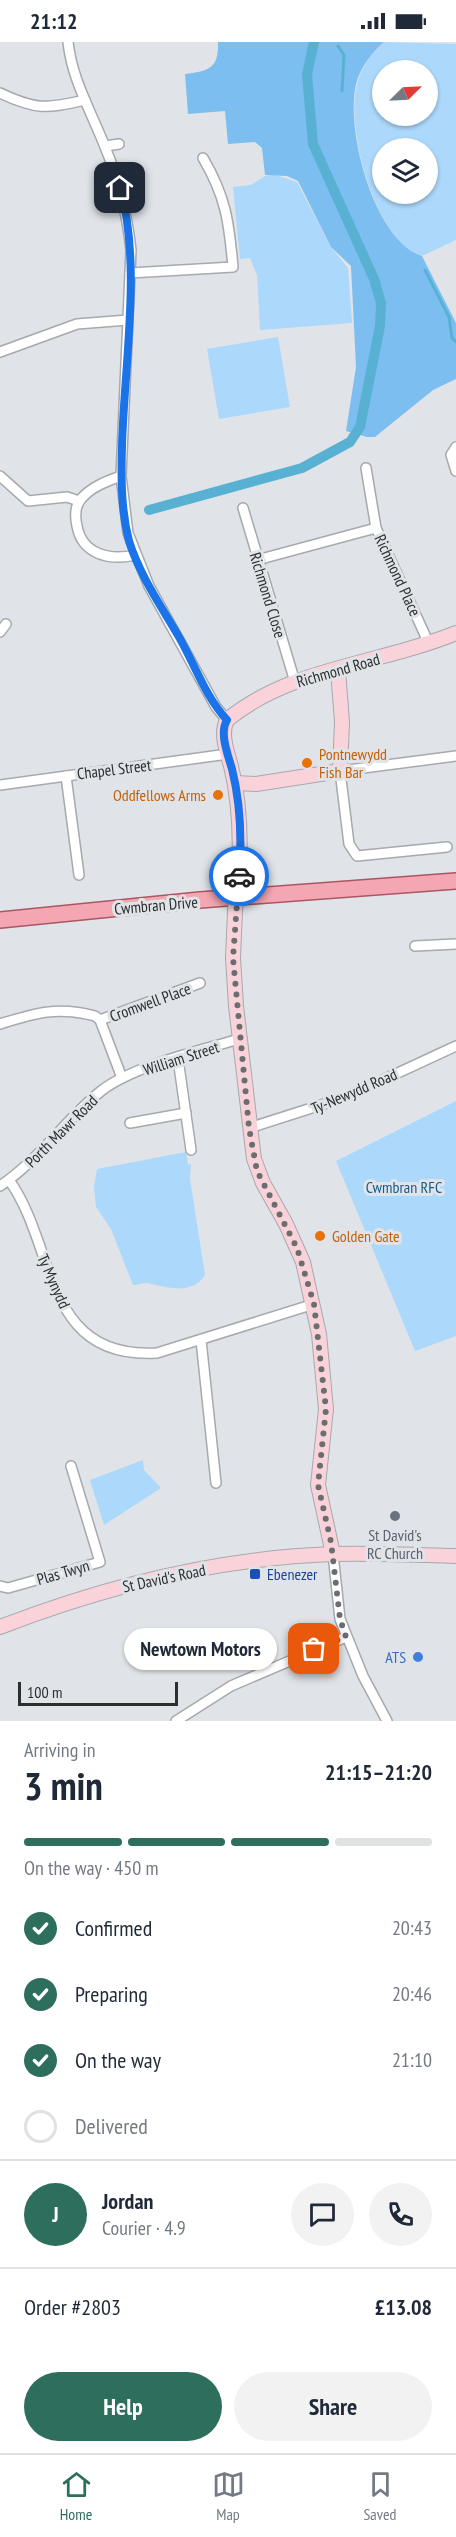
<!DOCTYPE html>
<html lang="en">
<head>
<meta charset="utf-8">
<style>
  :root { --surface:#fff; --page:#f2f2f3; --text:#1f2937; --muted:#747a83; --line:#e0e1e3; --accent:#2e6e5d }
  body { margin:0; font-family:"PT Sans Narrow",sans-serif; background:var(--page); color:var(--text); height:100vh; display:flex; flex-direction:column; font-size:22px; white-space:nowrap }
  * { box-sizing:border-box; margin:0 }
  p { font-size:20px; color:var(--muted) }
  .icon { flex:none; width:33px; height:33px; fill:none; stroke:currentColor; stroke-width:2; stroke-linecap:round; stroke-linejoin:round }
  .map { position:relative; height:1679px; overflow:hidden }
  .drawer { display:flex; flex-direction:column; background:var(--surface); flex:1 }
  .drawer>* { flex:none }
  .needle { width:39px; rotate:66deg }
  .fabs { position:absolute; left:372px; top:18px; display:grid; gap:12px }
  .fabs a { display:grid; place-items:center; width:66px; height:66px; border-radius:50%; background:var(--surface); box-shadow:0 2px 4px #0004; font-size:30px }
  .scale { position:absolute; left:18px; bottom:15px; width:160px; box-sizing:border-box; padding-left:6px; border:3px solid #2c2e2f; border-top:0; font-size:16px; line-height:21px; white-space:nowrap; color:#2c2e2f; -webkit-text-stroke:4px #e0e4e8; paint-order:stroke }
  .pin { position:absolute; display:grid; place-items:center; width:51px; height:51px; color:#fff; margin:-26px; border-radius:12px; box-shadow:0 3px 9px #0006 }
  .courier { position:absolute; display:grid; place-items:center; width:60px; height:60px; margin:-30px; border:4px solid #1a73e8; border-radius:50%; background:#fff; color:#222; box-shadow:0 2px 8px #0007 }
  .bubble { position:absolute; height:42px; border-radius:21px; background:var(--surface); box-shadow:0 2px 4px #0004; font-size:20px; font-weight:700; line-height:42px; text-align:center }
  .summary em { font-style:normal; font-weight:700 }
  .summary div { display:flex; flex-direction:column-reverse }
  .summary { display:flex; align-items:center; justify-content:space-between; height:102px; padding:0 24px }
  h1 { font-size:39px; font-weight:700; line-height:45px }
  .bar { display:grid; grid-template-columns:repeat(4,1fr); gap:9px 6px; align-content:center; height:72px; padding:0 24px }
  .bar i { height:8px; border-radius:4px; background:var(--line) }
  .bar .selected { background:var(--accent) }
  .bar p { grid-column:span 4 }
  .line { display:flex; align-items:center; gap:15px; padding:0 24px; border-top:2px solid var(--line) }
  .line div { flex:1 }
  .round { display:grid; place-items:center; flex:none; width:63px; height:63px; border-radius:32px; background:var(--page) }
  ol { padding:0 24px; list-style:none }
  li { display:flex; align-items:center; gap:18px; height:66px }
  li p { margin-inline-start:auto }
  li .icon { padding:6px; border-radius:50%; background:var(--accent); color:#fff; stroke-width:4 }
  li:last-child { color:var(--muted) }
  li i { width:33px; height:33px; border:3px solid var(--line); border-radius:50% }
  .action { display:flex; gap:12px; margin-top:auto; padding:12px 24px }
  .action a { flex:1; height:69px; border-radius:36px; background:var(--accent); color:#fff; font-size:24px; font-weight:700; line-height:69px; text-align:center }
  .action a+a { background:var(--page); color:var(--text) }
  .status { display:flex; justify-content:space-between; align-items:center; height:42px; padding:0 30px; background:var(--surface); direction:ltr }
  .status svg { height:16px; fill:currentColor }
  .tab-bar { display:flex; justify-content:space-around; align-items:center; height:84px; border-top:2px solid var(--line); background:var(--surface); font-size:16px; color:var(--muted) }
  .tab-bar a { display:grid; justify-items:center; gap:3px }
  .tab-bar .selected { color:var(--accent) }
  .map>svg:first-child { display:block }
  .green { fill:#acd8fb; fill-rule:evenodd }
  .forest { fill:#7cbef0 }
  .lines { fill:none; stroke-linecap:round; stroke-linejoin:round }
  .stream { stroke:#58b1d3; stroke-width:3 }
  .canal { stroke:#58b1d3; stroke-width:10 }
  .street-casing { stroke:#a6a9ad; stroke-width:12 }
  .secondary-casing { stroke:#a6a9ad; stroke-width:16 }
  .primary-casing { stroke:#a95763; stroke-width:18 }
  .street { stroke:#fff; stroke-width:9 }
  .secondary { stroke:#f9d3d9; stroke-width:14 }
  .primary { stroke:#f4a7b2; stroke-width:15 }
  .secondary-bridge-casing { stroke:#a6a9ad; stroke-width:16; stroke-linecap:butt }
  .secondary-bridge { stroke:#f9d3d9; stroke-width:14 }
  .done { stroke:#6b6e70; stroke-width:6; stroke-dasharray:0 10.8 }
  .route { stroke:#1a73e8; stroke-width:8 }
  .food-dot { fill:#e8710a; stroke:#e0e4e8; stroke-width:2 }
  .worship-dot { fill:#6b7280; stroke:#e0e4e8; stroke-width:2 }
  .transit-dot { fill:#1a4fb4; stroke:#e0e4e8; stroke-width:2 }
  .shop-dot { fill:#3f7fe0; stroke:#e0e4e8; stroke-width:2 }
  .labels { text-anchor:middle; stroke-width:6; stroke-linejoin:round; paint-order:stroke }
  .street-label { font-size:16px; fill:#2c2e2f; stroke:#e0e4e8 }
  .food-label { font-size:16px; fill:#c56008; stroke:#e0e4e8; text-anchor:start }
  .park-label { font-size:16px; fill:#105c8b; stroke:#e0e4e8 }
  .worship-label { font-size:16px; fill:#5b616d; stroke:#e0e4e8 }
  .transit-label { font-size:16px; fill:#164399; stroke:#e0e4e8; text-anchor:start }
  .shop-label { font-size:16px; fill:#366cbe; stroke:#e0e4e8; text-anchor:end }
</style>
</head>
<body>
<div class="status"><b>21:12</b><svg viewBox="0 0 49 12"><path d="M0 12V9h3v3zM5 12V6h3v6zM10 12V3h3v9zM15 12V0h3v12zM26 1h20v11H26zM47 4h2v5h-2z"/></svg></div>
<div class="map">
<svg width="456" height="1679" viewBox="0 0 456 1679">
  <rect width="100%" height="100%" fill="#e0e4e8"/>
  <g class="green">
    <path d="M 384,0 L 456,2 L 456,198 L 422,214 C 375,199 345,86 357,42 C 361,26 372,10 384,0 ZM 382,28 L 428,28 L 428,74 L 382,74 ZM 428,106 L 428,152 L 382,152 L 382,106 Z"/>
    <path d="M 275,133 L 297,140 L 331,205 L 348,226 L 352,281 L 260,288 L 257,233 L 250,216 L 240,217 L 233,145 L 251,143 L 265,134 Z"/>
    <path d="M 278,295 L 290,365 L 219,377 L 207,307 Z"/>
    <path d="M 456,1059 L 456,1294 L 415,1309 L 336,1119 Z"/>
    <path d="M 186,1110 L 188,1123 L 191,1122 L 190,1137 L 205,1233 C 192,1254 166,1245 147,1241 C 142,1241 138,1243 133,1243 L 111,1187 L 96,1165 L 94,1145 L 97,1127 Z"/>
    <path d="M 143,1418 L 144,1428 L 161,1446 L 104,1483 L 90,1438 Z"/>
  </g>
  <path class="forest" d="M 218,0 L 384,0 C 372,10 360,26 356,42 C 345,88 374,198 422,214 L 456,281 L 456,337 L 433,348 L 375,395 L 367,395 L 346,389 L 356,325 L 351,224 L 331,205 L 298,139 L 287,134 L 265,133 L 262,106 L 255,100 L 228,102 L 225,69 L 188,72 L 185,32 C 208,29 219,27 218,0 Z"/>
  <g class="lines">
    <g class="stream">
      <path d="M 338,4 L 344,13 L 342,49"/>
      <path d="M 425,228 L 449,275 L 452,296 L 456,300"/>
    </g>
    <path class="canal" d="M 149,468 L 302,426 L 350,400 L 360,385 L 380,284 L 381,261 L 374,237 L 313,102 L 307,32 L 314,0"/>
    <defs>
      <g id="street">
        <path d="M 68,0 C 72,38 91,69 105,105 C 119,138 127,172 131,208 L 121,434 L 128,491 L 149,544 L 216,665 L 227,678"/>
        <path d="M 0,51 C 36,68 46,67 85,58"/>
        <path d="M 105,104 L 119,102"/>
        <path d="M 130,231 L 233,225 C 229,180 226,155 203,116"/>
        <path d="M 0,310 L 77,282 L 128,278"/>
        <path d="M 456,405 L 451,413 L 456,429"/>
        <path d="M 366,426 L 376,486 L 425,593 L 427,603"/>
        <path d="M 0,434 L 28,459 L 67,455 L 79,459"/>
        <path d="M 121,434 C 107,439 91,445 81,457 C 75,464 75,475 77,484 C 82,512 109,519 135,513"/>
        <path d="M 243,466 L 295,640"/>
        <path d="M 257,518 L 376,486"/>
        <path d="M 0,590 L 6,582"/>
        <path d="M 66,734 L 79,833"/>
        <path d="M 0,743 L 228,712"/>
        <path d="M 447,805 L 357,814 L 349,802 L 340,729 L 456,714"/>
        <path d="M 415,904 L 456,902"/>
        <path d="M 100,978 L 200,941"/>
        <path d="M 0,982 C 35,971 58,964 95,974 L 100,978 L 122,1036"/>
        <path d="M 178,1017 L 191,1108"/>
        <path d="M 130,1081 L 186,1071"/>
        <path d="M 249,1086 L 346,1055 L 456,1004"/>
        <path d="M 9,1138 C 57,1204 42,1318 157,1311 L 314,1262"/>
        <path d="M 0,1144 C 39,1118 65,1078 101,1049 C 133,1024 199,1009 239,997"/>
        <path d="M 201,1298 L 216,1441"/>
        <path d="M 333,1512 L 340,1577 L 363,1634 L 387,1679"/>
        <path d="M 0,1544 L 8,1546 L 100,1520 L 71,1424"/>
        <path d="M 176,1679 L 231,1644 L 346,1595"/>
      </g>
      <g id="secondary">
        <path d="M 235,741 L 256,742 L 340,729 L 342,680 L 338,628"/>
        <path d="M 239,832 C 241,794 240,760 231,724 C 227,710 220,691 227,678 C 291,625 382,622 456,591"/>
        <path d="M 235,869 L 233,916 L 236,964 L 254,1117 L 263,1141 L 286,1182 L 303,1220 L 319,1292 L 326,1367 L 318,1443 L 333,1512"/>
        <path d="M 0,1585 C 106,1544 219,1516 333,1512 C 374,1511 415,1513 456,1514"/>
      </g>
      <path id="primary" d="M 0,878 L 200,858 L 456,839"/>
    </defs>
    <use href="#street" class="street-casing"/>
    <use href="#secondary" class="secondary-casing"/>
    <use href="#primary" class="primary-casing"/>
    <use href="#street" class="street"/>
    <use href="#secondary" class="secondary"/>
    <use href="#primary" class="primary"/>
    <defs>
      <path id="secondary-bridge" d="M 235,869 L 239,832"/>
    </defs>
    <use href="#secondary-bridge" class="secondary-bridge-casing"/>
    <use href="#secondary-bridge" class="secondary-bridge"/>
  </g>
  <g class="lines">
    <path class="done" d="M 239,834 L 233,916 L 249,1086 L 257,1129 L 297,1206 L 314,1262 L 326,1367 L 318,1443 L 331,1500 L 340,1577 L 346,1595 L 314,1607"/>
    <path class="route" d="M 120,146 C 142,222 124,324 122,404 C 121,435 121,468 129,499 C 140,534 161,564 179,595 C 195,623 205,654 227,678 C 219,691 228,713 232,727 C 241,763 242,797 239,834"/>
  </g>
  <g class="food-dot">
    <circle cx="307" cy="721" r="6"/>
    <circle cx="218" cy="753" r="6"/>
    <circle cx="320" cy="1194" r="6"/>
  </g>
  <circle class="worship-dot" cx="395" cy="1474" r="6"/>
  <rect class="transit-dot" x="249" y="1526" width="12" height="12" rx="3"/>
  <circle class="shop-dot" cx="418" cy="1615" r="6"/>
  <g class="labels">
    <g class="street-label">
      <text transform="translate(398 533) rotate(65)" y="6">Richmond Place</text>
      <text transform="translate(268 553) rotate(73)" y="6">Richmond Close</text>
      <text transform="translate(338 628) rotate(-16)" y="6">Richmond Road</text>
      <text transform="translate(114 727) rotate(-7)" y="6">Chapel Street</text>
      <text transform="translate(156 863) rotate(-5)" y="6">Cwmbran Drive</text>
      <text transform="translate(150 960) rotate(-20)" y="6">Cromwell Place</text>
      <text transform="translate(181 1016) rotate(-18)" y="6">William Street</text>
      <text transform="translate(354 1049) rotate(-23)" y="6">Ty-Newydd Road</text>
      <text transform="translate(61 1089) rotate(-45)" y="6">Porth Mawr Road</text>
      <text transform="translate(54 1239) rotate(66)" y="6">Ty Mynydd</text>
      <text transform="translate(63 1530) rotate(-16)" y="6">Plas Twyn</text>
      <text transform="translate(164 1536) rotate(-12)" y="6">St David's Road</text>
    </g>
    <g class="food-label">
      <text x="319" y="718">Pontnewydd<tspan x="319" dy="18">Fish Bar</tspan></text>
      <text x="206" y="759" text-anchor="end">Oddfellows Arms</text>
      <text x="332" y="1200">Golden Gate</text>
    </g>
    <g class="park-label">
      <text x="404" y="1151">Cwmbran RFC</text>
    </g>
    <g class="worship-label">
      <text x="395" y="1499">St David's<tspan x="395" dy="18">RC Church</tspan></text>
    </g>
    <g class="transit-label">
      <text x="267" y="1538">Ebenezer</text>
    </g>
    <g class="shop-label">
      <text x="406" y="1621">ATS</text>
    </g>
  </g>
</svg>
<div class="fabs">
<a><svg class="needle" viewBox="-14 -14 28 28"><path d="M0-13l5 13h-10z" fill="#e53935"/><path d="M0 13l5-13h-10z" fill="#747a83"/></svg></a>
<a><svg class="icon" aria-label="layers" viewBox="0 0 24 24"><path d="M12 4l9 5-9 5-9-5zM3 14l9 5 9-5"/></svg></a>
</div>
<div class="scale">100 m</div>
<div class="pin" style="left:314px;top:1607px;background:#ea580c"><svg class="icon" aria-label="bag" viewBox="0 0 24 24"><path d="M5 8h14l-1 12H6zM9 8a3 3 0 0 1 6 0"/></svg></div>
<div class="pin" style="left:120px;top:146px;background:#1f2937"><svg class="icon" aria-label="home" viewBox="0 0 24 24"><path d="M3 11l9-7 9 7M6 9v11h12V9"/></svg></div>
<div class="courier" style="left:239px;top:834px"><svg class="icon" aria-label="car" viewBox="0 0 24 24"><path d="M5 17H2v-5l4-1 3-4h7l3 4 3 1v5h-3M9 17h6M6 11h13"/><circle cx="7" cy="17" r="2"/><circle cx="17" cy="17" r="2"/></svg></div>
<div class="bubble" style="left:124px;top:1586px;width:153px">Newtown Motors</div>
</div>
<section class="drawer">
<div class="summary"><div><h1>3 min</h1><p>Arriving in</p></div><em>21:15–21:20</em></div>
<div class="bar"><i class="selected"></i><i class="selected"></i><i class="selected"></i><i></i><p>On the way · 450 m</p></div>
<ol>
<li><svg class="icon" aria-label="check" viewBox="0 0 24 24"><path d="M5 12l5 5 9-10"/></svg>Confirmed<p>20:43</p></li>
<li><svg class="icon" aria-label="check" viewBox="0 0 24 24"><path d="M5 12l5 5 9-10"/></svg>Preparing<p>20:46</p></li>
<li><svg class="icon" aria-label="check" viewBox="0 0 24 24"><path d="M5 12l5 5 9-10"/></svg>On the way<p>21:10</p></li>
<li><i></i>Delivered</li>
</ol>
<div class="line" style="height:108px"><b class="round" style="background:var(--accent);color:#fff">J</b><div><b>Jordan</b><p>Courier · 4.9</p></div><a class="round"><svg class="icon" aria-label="chat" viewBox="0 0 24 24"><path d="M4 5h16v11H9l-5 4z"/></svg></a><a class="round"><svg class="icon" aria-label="phone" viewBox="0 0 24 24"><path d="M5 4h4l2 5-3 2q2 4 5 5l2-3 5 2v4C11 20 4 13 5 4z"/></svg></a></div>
<div class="line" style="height:78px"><div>Order #2803</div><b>£13.08</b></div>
<div class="action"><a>Help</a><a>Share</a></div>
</section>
<nav class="tab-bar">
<a class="selected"><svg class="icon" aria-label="home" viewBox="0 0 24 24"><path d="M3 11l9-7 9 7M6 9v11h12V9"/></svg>Home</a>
<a><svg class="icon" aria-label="map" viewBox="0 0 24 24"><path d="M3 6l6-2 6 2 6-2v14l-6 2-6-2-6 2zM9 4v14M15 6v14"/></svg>Map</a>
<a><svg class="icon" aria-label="saved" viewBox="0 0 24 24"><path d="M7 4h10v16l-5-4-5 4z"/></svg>Saved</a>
</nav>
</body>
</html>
